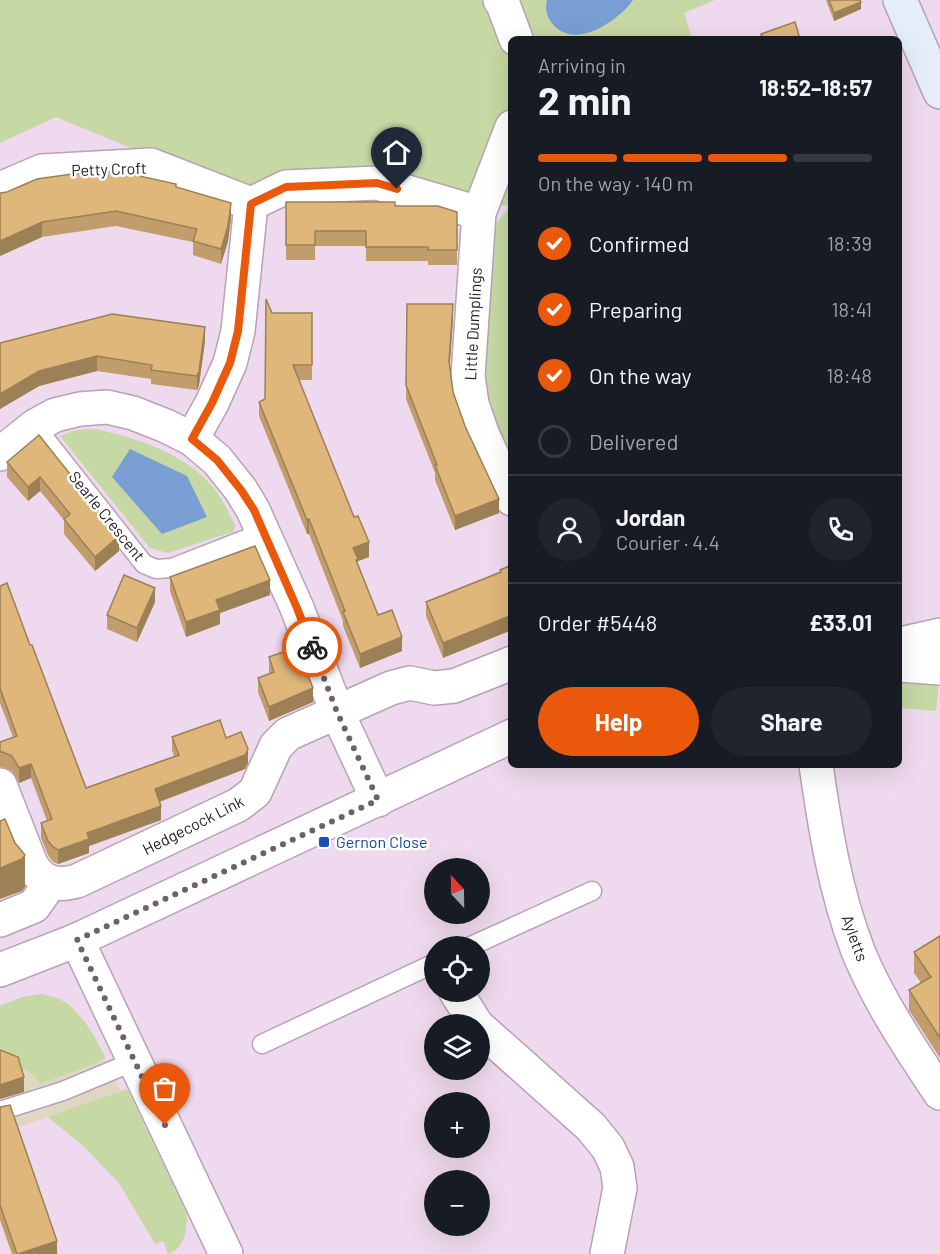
<!DOCTYPE html>
<html lang="en">
<head>
<meta charset="utf-8">
<style>
  :root { --surface:#171b24; --page:#20242c; --text:#f1f3f6; --muted:#9ea1a6; --line:#363941; --accent:#ea580c }
  body { margin:0; font-family:Barlow,sans-serif; background:var(--page); color:var(--text); height:100vh; display:flex; flex-direction:column; font-size:22px; white-space:nowrap }
  * { box-sizing:border-box; margin:0 }
  p { font-size:20px; color:var(--muted) }
  .icon { flex:none; width:33px; height:33px; fill:none; stroke:currentColor; stroke-width:2; stroke-linecap:round; stroke-linejoin:round }
  .map { position:relative; flex:1; overflow:hidden }
  .sheet { position:absolute; left:508px; top:36px; width:394px; height:732px; display:flex; flex-direction:column; background:var(--surface); border-radius:9px; box-shadow:0 6px 24px #0002 }
  .sheet>* { flex:none }
  .needle { width:39px; rotate:338deg }
  .fabs { position:absolute; left:424px; top:858px; display:grid; gap:12px }
  .fabs a { display:grid; place-items:center; width:66px; height:66px; border-radius:50%; background:var(--surface); box-shadow:0 6px 24px #0002; font-size:30px }
  .pin { position:absolute; display:grid; place-items:center; width:51px; height:51px; color:#fff; margin:-62px -26px; border-radius:50% 50% 50% 0; rotate:-45deg; box-shadow:0 0 6px #0007 }
  .pin .icon { rotate:45deg }
  .courier { position:absolute; display:grid; place-items:center; width:60px; height:60px; margin:-30px; border:4px solid #ea580c; border-radius:50%; background:#fff; color:#222; box-shadow:0 2px 8px #0007 }
  .headline em { font-style:normal; font-weight:700 }
  .headline div { display:flex; flex-direction:column-reverse }
  .headline { display:flex; align-items:center; justify-content:space-between; height:102px; padding:0 30px }
  h1 { font-size:39px; font-weight:700; line-height:45px }
  .bar { display:grid; grid-template-columns:repeat(4,1fr); gap:9px 6px; align-content:center; height:72px; padding:0 30px }
  .bar i { height:8px; border-radius:4px; background:var(--line) }
  .bar .current { background:var(--accent) }
  .bar p { grid-column:span 4 }
  .line { display:flex; align-items:center; gap:15px; padding:0 30px; border-top:2px solid var(--line) }
  .line div { flex:1 }
  .round { display:grid; place-items:center; flex:none; width:63px; height:63px; border-radius:32px; background:var(--page) }
  ol { padding:0 30px; list-style:none }
  li { display:flex; align-items:center; gap:18px; height:66px }
  li p { margin-inline-start:auto }
  li .icon { padding:6px; border-radius:50%; background:var(--accent); color:#fff; stroke-width:4 }
  li:last-child { color:var(--muted) }
  li i { width:33px; height:33px; border:3px solid var(--line); border-radius:50% }
  .primary-button { display:flex; gap:12px; margin-top:auto; padding:12px 30px }
  .primary-button a { flex:1; height:69px; border-radius:36px; background:var(--accent); color:#fff; font-size:24px; font-weight:700; line-height:69px; text-align:center }
  .primary-button a+a { background:var(--page); color:var(--text) }
  .map>svg:first-child { display:block }
  .commercial { fill:#dfd7c1 }
  .green { fill:#c6d8a4 }
  .water { fill:#799ed4 }
  .lines { fill:none; stroke-linecap:round; stroke-linejoin:round }
  .service-casing { stroke:#b7a2b6; stroke-width:21 }
  .minor-casing { stroke:#b7a2b6; stroke-width:36 }
  .secondary-casing { stroke:#b7a2b6; stroke-width:36 }
  .service { stroke:#fff; stroke-width:18 }
  .minor { stroke:#fff; stroke-width:33 }
  .secondary { stroke:#e5edf9; stroke-width:33 }
  .wall { fill:#c09d6a }
  .shaded-wall { fill:#9c8056 }
  .building { fill:#dfb77b; stroke:#9c8056; stroke-width:1.5 }
  .done { stroke:#6e616d; stroke-width:6; stroke-dasharray:0 10.8 }
  .route { stroke:#ea580c; stroke-width:8 }
  .transit-dot { fill:#1a4fb4; stroke:#fff; stroke-width:2 }
  .labels { text-anchor:middle; stroke-width:5; stroke-linejoin:round; paint-order:stroke }
  .street-label { font-size:16px; fill:#282028; stroke:#fff }
  .transit-label { font-size:16px; fill:#164399; stroke:#fff; text-anchor:start }
</style>
</head>
<body>
<div class="map">
<svg width="940" height="1254" viewBox="0 0 940 1254">
  <rect width="100%" height="100%" fill="#efd9ee"/>
  <path class="commercial" d="M 42,994 L 58,998 L 72,1007 L 91,1031 L 121,1091 L 70,1110 L 0,1133 L 0,1006 L 23,997 Z"/>
  <g class="green">
    <path d="M 0,0 L 715,0 L 684,13 L 692,39 L 512,39 L 511,474 L 479,391 L 489,232 L 510,206 L 467,200 L 243,189 L 150,156 L 56,117 L 0,143 Z"/>
    <path d="M 95,429 C 134,437 184,453 211,485 C 221,496 228,511 235,525 L 233,532 L 168,553 L 150,548 L 60,436 L 75,430 Z"/>
    <path d="M 900,681 L 939,682 L 936,711 L 900,708 Z"/>
    <path d="M 42,994 C 49,996 55,997 61,1000 C 81,1011 95,1036 105,1057 L 96,1063 L 40,1084 C 35,1070 13,1064 0,1059 L 0,1006 L 23,997 Z"/>
    <path d="M 127,1089 L 187,1214 C 187,1230 185,1248 168,1254 L 163,1241 L 155,1244 L 119,1183 L 83,1146 L 48,1117 Z"/>
  </g>
  <g class="water">
    <path d="M 547,0 L 633,0 C 617,22 573,52 551,22 C 546,15 545,8 547,0 Z"/>
    <path d="M 130,449 L 187,476 L 207,517 L 162,534 L 112,477 Z"/>
  </g>
  <g class="lines">
    <defs>
      <g id="service">
        <path d="M 35,426 L 144,564 L 156,569 L 172,568 L 264,532"/>
        <path d="M 471,946 L 592,891"/>
        <path d="M 262,1044 L 435,963"/>
        <path d="M 0,1111 L 63,1091 L 135,1061"/>
      </g>
      <g id="minor">
        <path d="M 500,0 L 503,4 L 516,39"/>
        <path d="M 512,127 L 479,213 L 468,376 L 472,404 L 482,433 L 512,499"/>
        <path d="M 0,189 L 42,171 L 151,165 L 251,204 L 286,187 L 377,183 L 479,213"/>
        <path d="M 192,439 L 212,403 L 230,363 L 238,331 L 251,204"/>
        <path d="M 0,454 L 35,426 L 55,415 L 80,409 L 107,407 L 133,413 L 166,426 L 192,439 L 217,460 L 241,490 L 253,510 L 297,608 L 337,712 L 378,800"/>
        <path d="M 900,644 L 940,635"/>
        <path d="M 900,665 L 940,668"/>
        <path d="M 816,765 C 825,828 835,891 858,951 C 879,1002 910,1048 940,1093"/>
        <path d="M 0,785 L 31,864 C 42,883 56,887 77,881 L 238,805 L 255,792 L 276,746 L 288,734 L 391,688 L 410,683 L 434,688 L 454,686 L 512,663"/>
        <path d="M 0,920 L 34,906 L 51,882"/>
        <path d="M 77,940 L 226,1254"/>
        <path d="M 0,970 L 77,940 L 512,736"/>
        <path d="M 456,992 L 476,1024"/>
        <path d="M 480,1028 L 591,1127 L 608,1148 L 617,1167 L 620,1188 L 607,1254"/>
      </g>
      <path id="secondary" d="M 900,0 L 940,92"/>
    </defs>
    <use href="#service" class="service-casing"/>
    <use href="#minor" class="minor-casing"/>
    <use href="#secondary" class="secondary-casing"/>
    <use href="#service" class="service"/>
    <use href="#minor" class="minor"/>
    <use href="#secondary" class="secondary"/>
  </g>
  <g class="wall">
    <path d="M 826,0 L 860,0 L 861,9 L 834,21 Z"/>
    <path d="M 176,187 L 231,218 L 228,241 L 221,264 L 193,255 L 193,242 L 116,226 L 42,237 L 0,256 L 0,193 Z"/>
    <path d="M 286,202 L 395,206 L 457,212 L 457,265 L 428,265 L 428,261 L 366,261 L 366,246 L 315,246 L 315,260 L 286,260 Z"/>
    <path d="M 407,304 L 453,318 L 450,365 L 453,392 L 465,426 L 499,513 L 455,530 L 435,480 L 435,473 L 406,399 Z"/>
    <path d="M 312,313 L 312,380 L 298,380 L 369,557 L 358,561 L 358,564 L 378,615 L 402,651 L 360,668 L 343,626 L 343,621 L 309,534 L 307,534 L 259,416 L 259,402 L 265,399 Z"/>
    <path d="M 205,341 L 199,385 L 197,390 L 151,384 L 151,379 L 97,371 L 39,386 L 0,409 L 0,343 Z"/>
    <path d="M 39,435 L 119,551 L 95,571 L 64,534 L 64,520 L 40,491 L 28,501 L 7,477 L 7,462 Z"/>
    <path d="M 204,565 L 270,595 L 220,613 L 220,624 L 186,637 L 170,591 L 170,577 Z"/>
    <path d="M 512,565 L 443,658 L 426,616 L 426,602 L 500,572 L 500,570 Z"/>
    <path d="M 0,586 L 30,645 L 86,788 L 174,756 L 172,751 L 172,737 L 226,738 L 248,763 L 245,769 L 160,802 L 161,820 L 89,846 L 89,853 L 58,864 L 53,862 L 48,855 L 41,838 L 41,823 L 47,821 L 31,778 L 19,783 L 12,771 L 3,767 L 0,767 L 0,742 L 13,737 L 0,703 Z"/>
    <path d="M 155,602 L 137,642 L 107,629 L 107,615 Z"/>
    <path d="M 269,657 L 313,702 L 269,721 L 258,692 L 258,678 L 269,674 Z"/>
    <path d="M 940,936 L 940,1058 L 909,1010 L 909,990 L 921,983 L 914,973 L 914,952 Z"/>
    <path d="M 0,1107 L 57,1254 L 12,1254 L 0,1220 Z"/>
  </g>
  <g class="shaded-wall">
    <path d="M 861,2 L 861,9 L 834,21 L 834,13 Z"/>
    <path d="M 231,203 L 231,218 L 228,241 L 221,264 L 221,249 Z"/>
    <path d="M 42,222 L 42,237 L 0,256 L 0,241 Z"/>
    <path d="M 453,304 L 453,318 L 449,375 L 449,361 Z"/>
    <path d="M 205,327 L 205,341 L 199,385 L 197,390 L 197,376 Z"/>
    <path d="M 97,356 L 97,371 L 39,386 L 0,409 L 0,394 L 39,371 Z"/>
    <path d="M 40,477 L 40,491 L 28,501 L 28,487 Z"/>
    <path d="M 499,499 L 499,513 L 455,530 L 455,516 Z"/>
    <path d="M 309,519 L 309,534 L 307,534 L 307,520 Z"/>
    <path d="M 119,536 L 119,551 L 95,571 L 95,557 Z"/>
    <path d="M 369,542 L 369,557 L 358,561 L 358,573 L 353,548 Z"/>
    <path d="M 270,580 L 270,595 L 220,613 L 220,624 L 186,637 L 186,622 L 216,600 Z"/>
    <path d="M 155,588 L 155,602 L 137,642 L 137,628 Z"/>
    <path d="M 512,615 L 512,630 L 443,658 L 443,643 Z"/>
    <path d="M 402,637 L 402,651 L 360,668 L 360,654 Z"/>
    <path d="M 313,688 L 313,702 L 269,721 L 269,707 Z"/>
    <path d="M 248,749 L 248,763 L 245,769 L 155,803 L 155,789 Z"/>
    <path d="M 31,764 L 31,778 L 19,783 L 19,768 Z"/>
    <path d="M 161,806 L 161,820 L 89,846 L 89,853 L 58,864 L 58,850 L 87,833 Z"/>
    <path d="M 25,855 L 25,887 L 22,891 L 0,899 L 0,868 Z"/>
    <path d="M 24,1077 L 24,1092 L 0,1099 L 0,1085 Z"/>
    <path d="M 57,1241 L 57,1254 L 18,1254 Z"/>
  </g>
  <g class="building">
    <path d="M 829,0 L 860,0 L 861,2 L 834,13 Z"/>
    <path d="M 795,22 L 800,39 L 752,39 L 762,36 L 761,34 Z"/>
    <path d="M 117,171 L 176,184 L 176,187 L 231,203 L 228,226 L 221,249 L 193,241 L 197,229 L 116,211 L 42,222 L 0,241 L 0,193 L 7,192 L 37,179 L 72,174 Z"/>
    <path d="M 286,202 L 395,202 L 395,206 L 438,206 L 457,212 L 457,250 L 428,250 L 428,247 L 366,247 L 366,231 L 315,231 L 315,245 L 286,245 Z"/>
    <path d="M 266,299 L 272,313 L 312,313 L 312,365 L 293,365 L 354,517 L 358,516 L 369,542 L 353,548 L 358,559 L 356,560 L 378,615 L 392,610 L 402,637 L 360,654 L 343,612 L 345,611 L 309,519 L 307,520 L 259,402 L 265,399 Z"/>
    <path d="M 407,304 L 453,304 L 449,361 L 453,392 L 465,426 L 499,499 L 455,516 L 435,465 L 437,465 L 406,385 Z"/>
    <path d="M 112,314 L 205,327 L 199,371 L 197,376 L 151,370 L 152,365 L 97,356 L 39,371 L 0,394 L 0,343 Z"/>
    <path d="M 39,435 L 119,536 L 95,557 L 64,519 L 70,514 L 40,477 L 28,487 L 7,462 Z"/>
    <path d="M 255,546 L 270,580 L 216,600 L 220,610 L 186,622 L 170,577 Z"/>
    <path d="M 512,565 L 512,615 L 443,643 L 426,602 L 501,572 L 500,570 Z"/>
    <path d="M 124,575 L 155,588 L 137,628 L 107,615 Z"/>
    <path d="M 7,583 L 30,645 L 32,645 L 86,788 L 179,755 L 172,737 L 220,720 L 226,738 L 241,732 L 248,749 L 245,755 L 155,789 L 161,806 L 87,833 L 89,839 L 58,850 L 53,847 L 48,841 L 41,823 L 52,819 L 31,764 L 19,768 L 12,756 L 3,752 L 0,752 L 0,742 L 17,736 L 0,688 L 0,586 Z"/>
    <path d="M 297,647 L 313,688 L 269,707 L 258,678 L 274,672 L 269,657 Z"/>
    <path d="M 5,819 L 15,843 L 25,855 L 22,859 L 0,868 L 0,821 Z"/>
    <path d="M 940,936 L 940,1038 L 909,990 L 931,977 L 914,952 Z"/>
    <path d="M 0,1050 L 18,1057 L 24,1077 L 0,1085 Z"/>
    <path d="M 10,1105 L 57,1241 L 18,1254 L 17,1254 L 0,1205 L 0,1107 Z"/>
  </g>
  <g class="lines">
    <path class="done" d="M 165,1125 L 77,940 L 378,800 L 337,712 L 312,647"/>
    <path class="route" d="M 312,647 L 297,608 L 254,510 L 241,490 L 217,460 L 192,439 L 212,403 L 230,363 L 238,331 L 251,204 L 286,187 L 377,183 L 397,189"/>
  </g>
  <rect class="transit-dot" x="318" y="836" width="12" height="12" rx="3"/>
  <g class="labels">
    <g class="street-label">
      <text transform="translate(109 169) rotate(-2)" y="6">Petty Croft</text>
      <text transform="translate(473 324) rotate(-87)" y="6">Little Dumplings</text>
      <text transform="translate(107 516) rotate(51)" y="6">Searle Crescent</text>
      <text transform="translate(193 825) rotate(-27)" y="6">Hedgecock Link</text>
      <text transform="translate(855 938) rotate(70)" y="6">Ayletts</text>
    </g>
    <g class="transit-label">
      <text x="336" y="848">Gernon Close</text>
    </g>
  </g>
</svg>
<div class="fabs">
<a><svg class="needle" viewBox="-14 -14 28 28"><path d="M0-13l5 13h-10z" fill="#e53935"/><path d="M0 13l5-13h-10z" fill="#9ea1a6"/></svg></a>
<a><svg class="icon" aria-label="locate" viewBox="0 0 24 24"><circle cx="12" cy="12" r="6"/><path d="M12 2v4M12 18v4M2 12h4M18 12h4"/></svg></a>
<a><svg class="icon" aria-label="layers" viewBox="0 0 24 24"><path d="M12 4l9 5-9 5-9-5zM3 14l9 5 9-5"/></svg></a>
<a>+</a>
<a>−</a>
</div>
<div class="pin" style="left:165px;top:1125px;background:#ea580c"><svg class="icon" aria-label="bag" viewBox="0 0 24 24"><path d="M5 8h14l-1 12H6zM9 8a3 3 0 0 1 6 0"/></svg></div>
<div class="pin" style="left:397px;top:189px;background:#1f2937"><svg class="icon" aria-label="home" viewBox="0 0 24 24"><path d="M3 11l9-7 9 7M6 9v11h12V9"/></svg></div>
<div class="courier" style="left:312px;top:647px"><svg class="icon" aria-label="bike" viewBox="0 0 24 24"><circle cx="6" cy="16" r="4"/><circle cx="18" cy="16" r="4"/><path d="M6 16l4-8h5l3 8M10 8l3 8H6M13 5h3"/></svg></div>
<section class="sheet">
<div class="headline"><div><h1>2 min</h1><p>Arriving in</p></div><em>18:52–18:57</em></div>
<div class="bar"><i class="current"></i><i class="current"></i><i class="current"></i><i></i><p>On the way · 140 m</p></div>
<ol>
<li><svg class="icon" aria-label="check" viewBox="0 0 24 24"><path d="M5 12l5 5 9-10"/></svg>Confirmed<p>18:39</p></li>
<li><svg class="icon" aria-label="check" viewBox="0 0 24 24"><path d="M5 12l5 5 9-10"/></svg>Preparing<p>18:41</p></li>
<li><svg class="icon" aria-label="check" viewBox="0 0 24 24"><path d="M5 12l5 5 9-10"/></svg>On the way<p>18:48</p></li>
<li><i></i>Delivered</li>
</ol>
<div class="line" style="height:108px"><a class="round"><svg class="icon" aria-label="person" viewBox="0 0 24 24"><circle cx="12" cy="8" r="4"/><path d="M4 21q1-7 8-7t8 7"/></svg></a><div><b>Jordan</b><p>Courier · 4.4</p></div><a class="round"><svg class="icon" aria-label="phone" viewBox="0 0 24 24"><path d="M5 4h4l2 5-3 2q2 4 5 5l2-3 5 2v4C11 20 4 13 5 4z"/></svg></a></div>
<div class="line" style="height:78px"><div>Order #5448</div><b>£33.01</b></div>
<div class="primary-button"><a>Help</a><a>Share</a></div>
</section>
</div>
</body>
</html>
